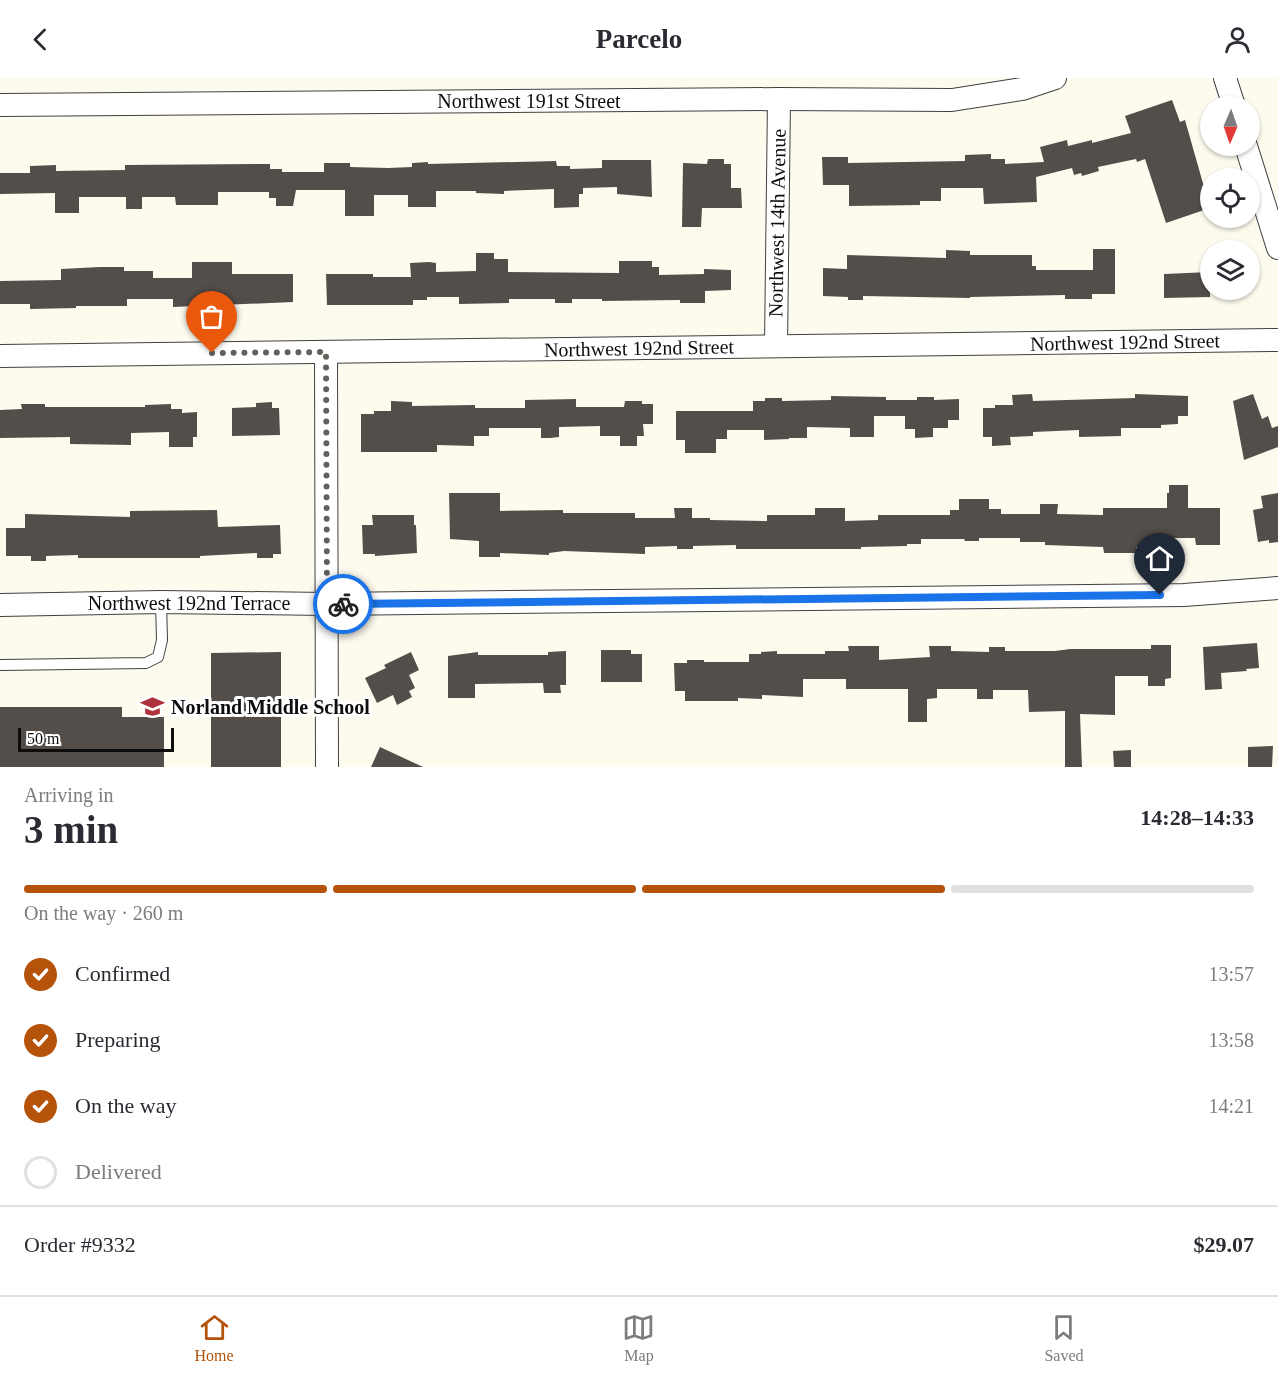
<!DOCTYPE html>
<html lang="en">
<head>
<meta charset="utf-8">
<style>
  :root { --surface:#fff; --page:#f7f7f7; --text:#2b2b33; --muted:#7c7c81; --line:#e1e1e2; --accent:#b45309 }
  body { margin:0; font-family:"Times New Roman",serif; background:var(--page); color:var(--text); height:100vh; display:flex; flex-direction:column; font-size:22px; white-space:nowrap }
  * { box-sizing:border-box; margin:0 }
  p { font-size:20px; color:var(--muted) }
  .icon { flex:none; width:33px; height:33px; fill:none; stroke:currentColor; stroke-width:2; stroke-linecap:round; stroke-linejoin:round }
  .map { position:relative; height:689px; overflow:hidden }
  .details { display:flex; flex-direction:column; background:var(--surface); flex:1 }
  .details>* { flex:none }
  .needle { width:39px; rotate:182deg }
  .buttons { position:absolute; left:1200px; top:18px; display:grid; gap:12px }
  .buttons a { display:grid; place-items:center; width:60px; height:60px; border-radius:50%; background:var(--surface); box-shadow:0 2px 4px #0004; font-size:30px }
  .scale { position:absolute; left:18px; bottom:15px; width:156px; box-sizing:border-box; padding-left:6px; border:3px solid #0d0d0d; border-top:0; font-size:16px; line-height:21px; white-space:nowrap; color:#0d0d0d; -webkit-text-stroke:4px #fff; paint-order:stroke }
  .pin { position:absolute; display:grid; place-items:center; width:51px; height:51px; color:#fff; margin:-62px -26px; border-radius:50% 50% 50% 0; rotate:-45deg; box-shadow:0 0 6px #0007 }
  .pin .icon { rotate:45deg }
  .courier { position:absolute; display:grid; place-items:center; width:60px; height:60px; margin:-30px; border:4px solid #1a73e8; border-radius:50%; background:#fff; color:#222; box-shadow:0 2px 8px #0007 }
  .headline em { font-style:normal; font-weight:800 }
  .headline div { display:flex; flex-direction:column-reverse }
  .headline { display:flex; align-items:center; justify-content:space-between; height:102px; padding:0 24px }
  h1 { font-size:39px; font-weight:800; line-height:45px }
  .bar { display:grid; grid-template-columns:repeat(4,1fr); gap:9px 6px; align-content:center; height:72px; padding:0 24px }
  .bar i { height:8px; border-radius:4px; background:var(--line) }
  .bar .active { background:var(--accent) }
  .bar p { grid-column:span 4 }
  .line { display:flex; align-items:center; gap:15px; padding:0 24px; border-top:2px solid var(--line) }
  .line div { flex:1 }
  ol { padding:0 24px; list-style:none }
  li { display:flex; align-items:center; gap:18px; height:66px }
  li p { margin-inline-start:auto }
  li .icon { padding:6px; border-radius:50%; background:var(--accent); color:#fff; stroke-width:4 }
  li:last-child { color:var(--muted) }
  li i { width:33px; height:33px; border:3px solid var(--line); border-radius:50% }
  header { display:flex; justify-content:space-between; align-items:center; height:78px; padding:0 24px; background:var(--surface); font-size:27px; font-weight:800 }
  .tab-bar { display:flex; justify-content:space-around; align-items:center; height:84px; border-top:2px solid var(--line); background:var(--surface); font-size:16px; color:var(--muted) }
  .tab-bar a { display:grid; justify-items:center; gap:3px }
  .tab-bar .active { color:var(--accent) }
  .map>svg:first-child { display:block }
  .building { fill:#544e4a }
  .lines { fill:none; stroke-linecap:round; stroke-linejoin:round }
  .service-casing { stroke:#404040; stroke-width:12 }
  .minor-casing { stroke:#404040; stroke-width:24 }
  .service { stroke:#fff; stroke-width:10 }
  .minor { stroke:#fff; stroke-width:22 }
  .done { stroke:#61605c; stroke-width:6; stroke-dasharray:0 10.8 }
  .route { stroke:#1a73e8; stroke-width:8 }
  .labels { text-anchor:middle; stroke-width:6; stroke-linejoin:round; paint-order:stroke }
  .street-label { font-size:20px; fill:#0d0d0d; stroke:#fff }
  .poi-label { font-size:20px; font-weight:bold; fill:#0d0d0d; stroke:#fff; text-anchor:start }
</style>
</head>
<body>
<header><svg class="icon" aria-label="back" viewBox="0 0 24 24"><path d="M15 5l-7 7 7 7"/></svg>Parcelo<svg class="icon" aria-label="person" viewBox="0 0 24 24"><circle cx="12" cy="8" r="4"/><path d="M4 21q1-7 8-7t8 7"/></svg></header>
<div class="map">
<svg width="1278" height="689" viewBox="0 0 1278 689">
  <rect width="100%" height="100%" fill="#fdfaee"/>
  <g class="building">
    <path d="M 1172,22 L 1180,44 L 1185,42 L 1210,130 L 1166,145 L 1145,81 L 1137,84 L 1136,81 L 1098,89 L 1099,93 L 1082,98 L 1081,95 L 1074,97 L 1072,90 L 1036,99 L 1037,124 L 984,126 L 983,110 L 941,110 L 941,123 L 920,123 L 920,127 L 849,128 L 849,107 L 823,107 L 822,79 L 848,79 L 848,85 L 965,83 L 965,77 L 991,76 L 991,81 L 1005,81 L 1005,86 L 1044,84 L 1040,69 L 1067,62 L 1068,68 L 1092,62 L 1092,65 L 1131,55 L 1125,38 Z"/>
    <path d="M 708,81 L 724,81 L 724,86 L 731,86 L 731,110 L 741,110 L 742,130 L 702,130 L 701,149 L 682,149 L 683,85 L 707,86 Z"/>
    <path d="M 602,82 L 651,82 L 652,119 L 617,116 L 617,109 L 583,110 L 583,116 L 579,116 L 579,129 L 554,130 L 554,111 L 504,113 L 504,116 L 476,115 L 476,113 L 436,113 L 436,129 L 408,129 L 408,117 L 374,117 L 374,138 L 345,138 L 345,112 L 296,112 L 293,128 L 276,128 L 276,120 L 269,120 L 269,114 L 218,114 L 218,127 L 176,127 L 175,119 L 142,119 L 142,131 L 126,131 L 126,119 L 79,119 L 79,135 L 55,135 L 55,115 L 0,116 L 0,95 L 30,95 L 30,88 L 56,87 L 56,93 L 125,92 L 125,87 L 270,86 L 270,91 L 282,91 L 282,94 L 324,94 L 324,85 L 350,85 L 350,89 L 388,90 L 412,89 L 412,85 L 428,84 L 428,86 L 556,83 L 557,88 L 570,88 L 570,91 L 602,90 Z"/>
    <path d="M 1093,171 L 1115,171 L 1115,216 L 1092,216 L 1092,221 L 1065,221 L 1065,217 L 970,219 L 970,220 L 863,218 L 863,222 L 848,222 L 848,219 L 823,218 L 823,190 L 847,191 L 847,177 L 946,180 L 946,172 L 970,173 L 970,177 L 1032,177 L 1032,188 L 1036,188 L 1036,192 L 1093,192 Z"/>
    <path d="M 476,175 L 494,175 L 494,181 L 508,181 L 508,194 L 619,195 L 619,183 L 652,183 L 652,189 L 659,189 L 659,197 L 704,196 L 704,191 L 731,192 L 731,212 L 705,213 L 705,225 L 680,225 L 680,222 L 602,223 L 602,221 L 572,221 L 572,225 L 555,225 L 555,221 L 509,221 L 509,225 L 459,226 L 459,219 L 427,219 L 427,222 L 413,222 L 413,227 L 327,227 L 326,196 L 373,196 L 373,199 L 411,199 L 410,185 L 429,184 L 436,185 L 436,194 L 476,193 Z"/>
    <path d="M 192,184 L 232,184 L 232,196 L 293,196 L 293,224 L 173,229 L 173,221 L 127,221 L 127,228 L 76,228 L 76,230 L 30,231 L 30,226 L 0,226 L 0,203 L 61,202 L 61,191 L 100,189 L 124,189 L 124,193 L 153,193 L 153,200 L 192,200 Z"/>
    <path d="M 1210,194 L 1210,219 L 1164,220 L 1164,196 Z"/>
    <path d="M 1032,316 L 1033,323 L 1135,320 L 1135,316 L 1188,318 L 1188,338 L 1178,338 L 1178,346 L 1161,347 L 1161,350 L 1121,350 L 1121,358 L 1079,359 L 1079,352 L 1033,354 L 1033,358 L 1010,359 L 1011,367 L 992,368 L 992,359 L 983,359 L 983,330 L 995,330 L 995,327 L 1013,327 L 1012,317 Z"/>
    <path d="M 1253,316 L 1262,341 L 1268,338 L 1272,350 L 1278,348 L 1278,369 L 1244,382 L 1233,323 Z"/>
    <path d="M 831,318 L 886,319 L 886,322 L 917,322 L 917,319 L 934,319 L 934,322 L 959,321 L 959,342 L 948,342 L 948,350 L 933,350 L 933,359 L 915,360 L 915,351 L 905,351 L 905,338 L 874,338 L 874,359 L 850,359 L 850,350 L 807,349 L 807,360 L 789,360 L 789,361 L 764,362 L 764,352 L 727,352 L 727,361 L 716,361 L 716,375 L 685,375 L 685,362 L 676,362 L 676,333 L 753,333 L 753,323 L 765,323 L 765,320 L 782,320 L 782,323 L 831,322 Z"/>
    <path d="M 576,321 L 576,329 L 624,329 L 625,323 L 642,323 L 642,326 L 653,326 L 653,346 L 643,346 L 644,358 L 637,358 L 637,368 L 620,368 L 620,358 L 600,358 L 600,348 L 559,349 L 559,359 L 550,360 L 541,360 L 541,350 L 489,350 L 489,358 L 474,358 L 474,368 L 437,367 L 437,374 L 361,374 L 361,336 L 374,336 L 374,333 L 391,333 L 391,323 L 412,324 L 412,328 L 475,327 L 475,330 L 525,330 L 525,322 Z"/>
    <path d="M 272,324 L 272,330 L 279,330 L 280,357 L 232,358 L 232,330 L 256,329 L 256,325 Z"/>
    <path d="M 21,326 L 45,326 L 45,329 L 145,329 L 145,327 L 171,326 L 171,331 L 182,331 L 182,335 L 197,334 L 197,359 L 193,359 L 193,369 L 169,369 L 169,354 L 131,355 L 131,367 L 70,366 L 70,359 L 0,360 L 0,332 L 22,331 Z"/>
    <path d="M 1169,407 L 1188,407 L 1188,430 L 1220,430 L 1220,467 L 1196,467 L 1195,460 L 1171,460 L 1171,465 L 1147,465 L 1147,469 L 1136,469 L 1136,475 L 1104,475 L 1103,469 L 1045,467 L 1045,464 L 1020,464 L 1020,460 L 979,460 L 979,463 L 965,463 L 964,461 L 921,461 L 921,466 L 907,466 L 907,468 L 861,469 L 861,471 L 736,471 L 736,467 L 693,468 L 693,471 L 677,471 L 677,468 L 645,469 L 645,476 L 564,473 L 549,475 L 549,477 L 500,475 L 500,479 L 479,479 L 479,463 L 450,461 L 449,415 L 500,415 L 500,433 L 563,432 L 563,435 L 635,435 L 635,440 L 675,440 L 674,430 L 692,430 L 692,440 L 710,440 L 710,442 L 767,443 L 767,437 L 815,437 L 815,430 L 845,430 L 845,443 L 878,442 L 878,437 L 950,437 L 950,432 L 959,432 L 959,421 L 989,421 L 989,431 L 1001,431 L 1001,436 L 1040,436 L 1040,426 L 1058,426 L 1057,436 L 1103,437 L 1103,430 L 1167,430 L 1167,415 L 1169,415 Z"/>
    <path d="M 1278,415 L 1278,464 L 1269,465 L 1269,462 L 1258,464 L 1253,432 L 1263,430 L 1261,418 Z"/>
    <path d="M 217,432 L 218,449 L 280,447 L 281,476 L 273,476 L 273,480 L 257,480 L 257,475 L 200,478 L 200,480 L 78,480 L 78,477 L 46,478 L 46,483 L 31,483 L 31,478 L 6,478 L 6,450 L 25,450 L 25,436 L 130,439 L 130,433 Z"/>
    <path d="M 372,437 L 414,437 L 414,447 L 416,447 L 417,475 L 375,478 L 375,476 L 363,476 L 362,447 L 373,447 Z"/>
    <path d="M 1257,565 L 1259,590 L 1246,591 L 1247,593 L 1221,595 L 1222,611 L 1205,612 L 1203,569 Z"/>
    <path d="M 1151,567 L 1171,567 L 1171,600 L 1165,601 L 1165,608 L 1148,608 L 1148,598 L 1115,598 L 1115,637 L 1080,636 L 1082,689 L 1065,689 L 1065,633 L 1029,634 L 1028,612 L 993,612 L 993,621 L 977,621 L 977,611 L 937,611 L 937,620 L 927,621 L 927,644 L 908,644 L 908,611 L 846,611 L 846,601 L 803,601 L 803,619 L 762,617 L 762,621 L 738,620 L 738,623 L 685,623 L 685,613 L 675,613 L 674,585 L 687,585 L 687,582 L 704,582 L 704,584 L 749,584 L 749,576 L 761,576 L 761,574 L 777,573 L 777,576 L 825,576 L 825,573 L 849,573 L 848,568 L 879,568 L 879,582 L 930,579 L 929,568 L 951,568 L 951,573 L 989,574 L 989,569 L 1005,569 L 1005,573 L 1055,573 L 1070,571 L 1151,571 Z"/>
    <path d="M 601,572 L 631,572 L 631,576 L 642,576 L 642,604 L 601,604 Z"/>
    <path d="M 566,573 L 566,607 L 560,607 L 561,615 L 544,615 L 543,605 L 475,606 L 475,620 L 448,620 L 448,578 L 478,574 L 478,577 L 548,577 L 548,574 Z"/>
    <path d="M 281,574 L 281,689 L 211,689 L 211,575 Z"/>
    <path d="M 411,574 L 419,592 L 409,597 L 415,610 L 409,613 L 412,619 L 397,627 L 393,617 L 377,625 L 365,600 L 386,590 L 384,587 Z"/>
    <path d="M 0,629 L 122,629 L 122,639 L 164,639 L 164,689 L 0,689 Z"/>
    <path d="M 1273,668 L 1272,689 L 1248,689 L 1248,669 Z"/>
    <path d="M 380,669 L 423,689 L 371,689 Z"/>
    <path d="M 1131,672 L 1131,689 L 1114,689 L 1113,673 Z"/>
  </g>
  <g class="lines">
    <defs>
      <path id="service" d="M 0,587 L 146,585 L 158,579 L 162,562 L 161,524"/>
      <g id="minor">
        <path d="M 1225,0 L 1234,28"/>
        <path d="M 0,27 L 779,21 L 952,22 L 1022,11 L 1055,0"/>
        <path d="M 1246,68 L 1278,170"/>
        <path d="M 776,268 L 779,21"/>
        <path d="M 326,274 L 327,689"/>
        <path d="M 0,278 L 1278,262"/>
        <path d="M 0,527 L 161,524 L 327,526 L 1184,517 L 1278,510"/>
      </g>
    </defs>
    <use href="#service" class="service-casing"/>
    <use href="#minor" class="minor-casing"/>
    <use href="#service" class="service"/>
    <use href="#minor" class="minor"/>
  </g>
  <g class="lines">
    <path class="done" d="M 212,275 L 326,274 L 327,526 L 343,526"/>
    <path class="route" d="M 343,526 L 1160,517"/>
  </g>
  <defs>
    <symbol id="school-bare" viewBox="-9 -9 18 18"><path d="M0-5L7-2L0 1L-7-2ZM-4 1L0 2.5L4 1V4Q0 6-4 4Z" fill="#af323f" stroke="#fff" stroke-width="2.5" paint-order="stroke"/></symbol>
  </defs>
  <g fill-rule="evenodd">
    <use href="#school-bare" x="136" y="612" width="33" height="33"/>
  </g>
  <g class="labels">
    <g class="street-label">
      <text x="529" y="30">Northwest 191st Street</text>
      <text transform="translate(777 145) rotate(-89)" y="7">Northwest 14th Avenue</text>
      <text transform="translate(1125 264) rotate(-1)" y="7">Northwest 192nd Street</text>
      <text transform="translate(639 270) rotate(-1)" y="7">Northwest 192nd Street</text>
      <text x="189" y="532">Northwest 192nd Terrace</text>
    </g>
    <g class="poi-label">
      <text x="171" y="636">Norland Middle School</text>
    </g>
  </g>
</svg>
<div class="buttons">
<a><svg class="needle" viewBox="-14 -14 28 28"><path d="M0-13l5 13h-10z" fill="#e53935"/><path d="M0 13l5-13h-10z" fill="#7c7c81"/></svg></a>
<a><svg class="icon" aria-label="locate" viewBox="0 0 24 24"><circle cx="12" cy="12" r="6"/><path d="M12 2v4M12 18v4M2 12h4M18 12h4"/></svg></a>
<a><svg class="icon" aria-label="layers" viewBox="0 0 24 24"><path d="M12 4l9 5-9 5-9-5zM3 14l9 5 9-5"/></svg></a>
</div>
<div class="scale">50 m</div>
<div class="pin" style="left:212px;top:275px;background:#ea580c"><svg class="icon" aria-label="bag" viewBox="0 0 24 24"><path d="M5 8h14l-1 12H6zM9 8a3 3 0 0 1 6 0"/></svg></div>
<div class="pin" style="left:1160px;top:517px;background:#1f2937"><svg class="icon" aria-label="home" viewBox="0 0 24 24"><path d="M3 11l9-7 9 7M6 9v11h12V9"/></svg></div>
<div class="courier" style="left:343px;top:526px"><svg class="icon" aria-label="bike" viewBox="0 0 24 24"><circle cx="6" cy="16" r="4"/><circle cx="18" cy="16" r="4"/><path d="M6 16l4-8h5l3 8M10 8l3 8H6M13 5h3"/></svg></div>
</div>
<section class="details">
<div class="headline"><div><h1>3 min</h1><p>Arriving in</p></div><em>14:28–14:33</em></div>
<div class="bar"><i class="active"></i><i class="active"></i><i class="active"></i><i></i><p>On the way · 260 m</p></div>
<ol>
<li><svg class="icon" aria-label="check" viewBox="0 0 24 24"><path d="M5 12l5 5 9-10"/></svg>Confirmed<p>13:57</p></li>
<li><svg class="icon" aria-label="check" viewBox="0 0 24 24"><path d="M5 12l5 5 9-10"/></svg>Preparing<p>13:58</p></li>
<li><svg class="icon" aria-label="check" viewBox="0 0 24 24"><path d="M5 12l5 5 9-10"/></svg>On the way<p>14:21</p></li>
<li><i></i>Delivered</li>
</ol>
<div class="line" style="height:78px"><div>Order #9332</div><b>$29.07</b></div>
</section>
<nav class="tab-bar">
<a class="active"><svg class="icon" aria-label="home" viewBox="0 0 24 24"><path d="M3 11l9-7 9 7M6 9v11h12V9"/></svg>Home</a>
<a><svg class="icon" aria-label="map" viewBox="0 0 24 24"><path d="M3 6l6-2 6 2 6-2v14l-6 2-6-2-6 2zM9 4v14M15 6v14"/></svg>Map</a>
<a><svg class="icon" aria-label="saved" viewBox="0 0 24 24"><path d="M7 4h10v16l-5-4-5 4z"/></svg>Saved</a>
</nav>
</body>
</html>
